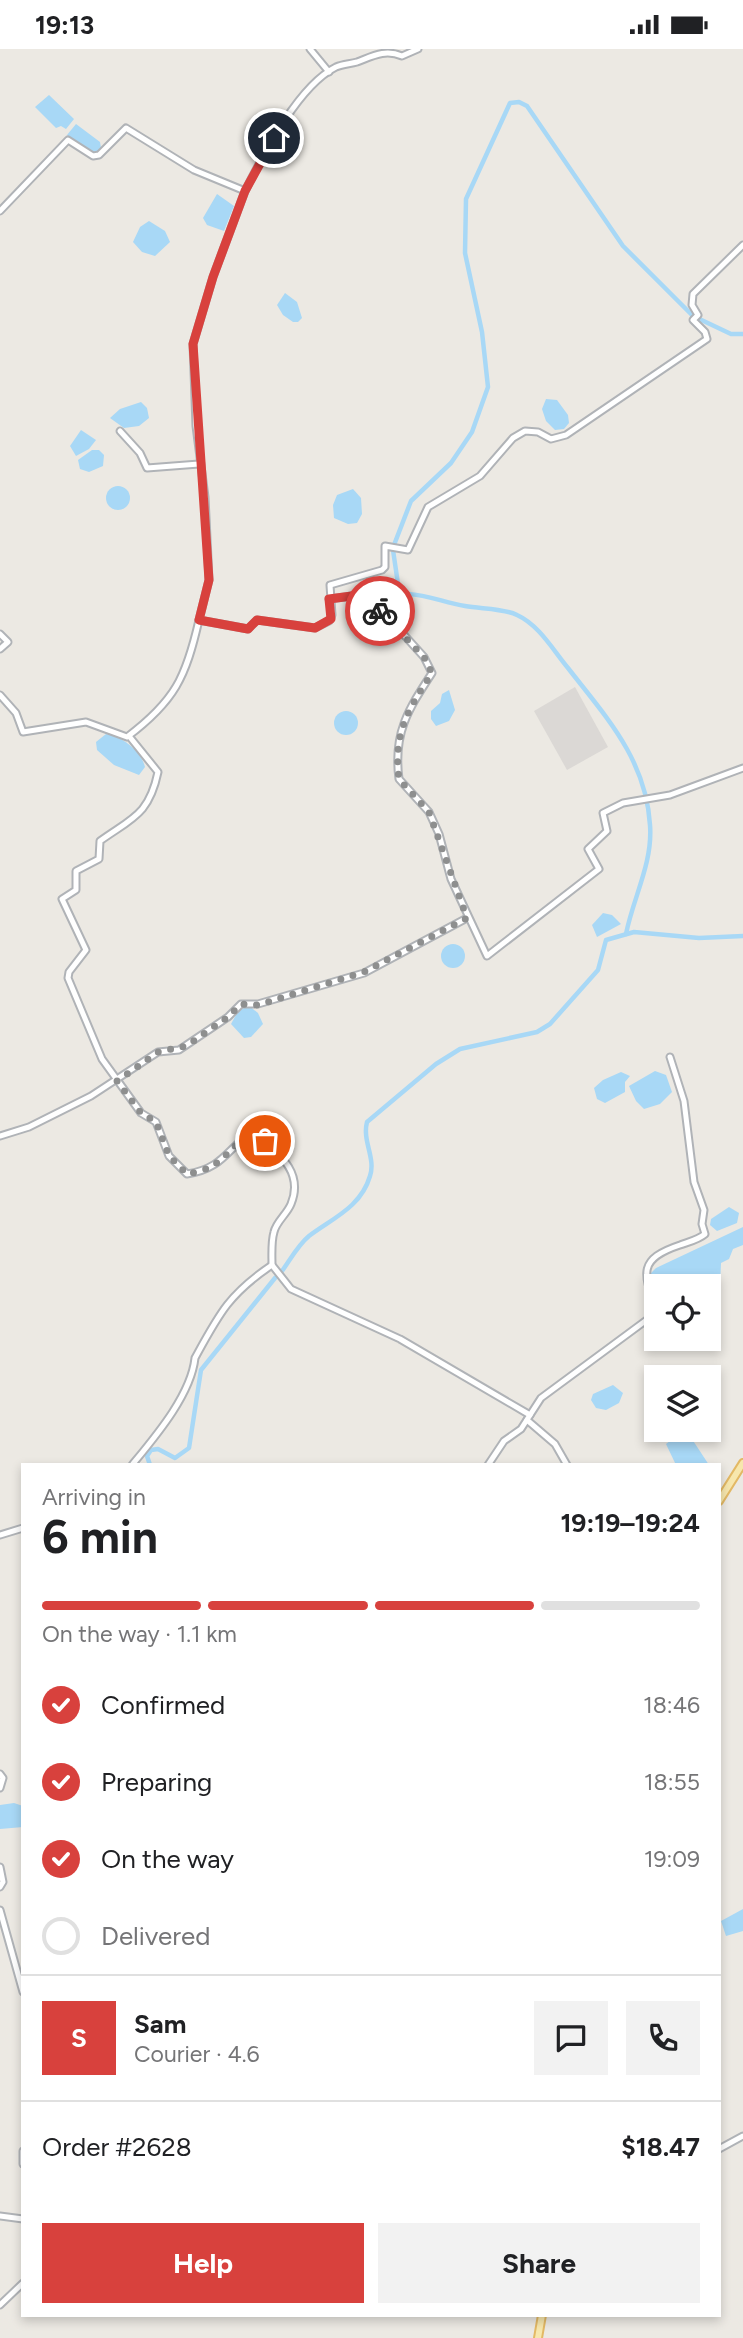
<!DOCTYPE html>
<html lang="en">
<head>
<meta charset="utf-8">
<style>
  :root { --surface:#fff; --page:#f2f2f2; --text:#202124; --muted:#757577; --line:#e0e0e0; --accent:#d8413d }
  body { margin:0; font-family:Figtree,sans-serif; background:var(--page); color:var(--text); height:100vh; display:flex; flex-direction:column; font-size:26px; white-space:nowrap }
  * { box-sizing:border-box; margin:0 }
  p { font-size:23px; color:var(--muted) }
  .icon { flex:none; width:38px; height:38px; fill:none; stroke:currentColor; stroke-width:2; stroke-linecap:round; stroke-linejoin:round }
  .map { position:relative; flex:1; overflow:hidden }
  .sheet { position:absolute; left:21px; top:1414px; width:700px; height:854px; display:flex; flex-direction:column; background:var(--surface); border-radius:0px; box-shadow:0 4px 10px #0003 }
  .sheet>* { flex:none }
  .tools { position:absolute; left:644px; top:1225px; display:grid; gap:14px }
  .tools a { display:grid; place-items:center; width:77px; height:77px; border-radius:0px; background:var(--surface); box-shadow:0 4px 10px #0003; font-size:35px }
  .pin { position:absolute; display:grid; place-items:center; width:60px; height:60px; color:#fff; margin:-30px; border:4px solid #fff; border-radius:50%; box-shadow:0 2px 7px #0007 }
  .courier { position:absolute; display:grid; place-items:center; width:70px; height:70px; margin:-35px; border:5px solid #d8413d; border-radius:50%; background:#fff; color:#222; box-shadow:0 2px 9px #0007 }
  .head em { font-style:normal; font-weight:700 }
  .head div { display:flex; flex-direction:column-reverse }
  .head { display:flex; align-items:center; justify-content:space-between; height:119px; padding:0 21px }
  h1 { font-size:46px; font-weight:700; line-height:52px }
  .bar { display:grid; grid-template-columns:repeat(4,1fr); gap:10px 7px; align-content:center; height:84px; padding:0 21px }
  .bar i { height:9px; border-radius:5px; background:var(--line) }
  .bar .current { background:var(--accent) }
  .bar p { grid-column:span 4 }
  .line { display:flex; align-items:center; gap:18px; padding:0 21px; border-top:2px solid var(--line) }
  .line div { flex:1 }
  .round { display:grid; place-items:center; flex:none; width:74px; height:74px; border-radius:0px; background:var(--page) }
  ol { padding:0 21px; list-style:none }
  li { display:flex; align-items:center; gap:21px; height:77px }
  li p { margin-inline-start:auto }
  li .icon { padding:7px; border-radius:50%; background:var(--accent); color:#fff; stroke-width:4 }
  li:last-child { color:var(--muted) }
  li i { width:38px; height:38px; border:4px solid var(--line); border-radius:50% }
  .cta { display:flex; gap:14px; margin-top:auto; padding:14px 21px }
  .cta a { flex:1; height:80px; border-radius:0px; background:var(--accent); color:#fff; font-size:28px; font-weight:700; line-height:80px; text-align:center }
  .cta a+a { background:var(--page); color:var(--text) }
  .status { display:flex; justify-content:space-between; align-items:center; height:49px; padding:0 35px; background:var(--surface); direction:ltr }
  .status svg { height:19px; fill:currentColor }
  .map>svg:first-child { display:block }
  .industrial { fill:#dbd8d5 }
  .water { fill:#a8d8f6 }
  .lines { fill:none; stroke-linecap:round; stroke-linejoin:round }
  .canal { stroke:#a8d8f6; stroke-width:4.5 }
  .minor-casing { stroke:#b0b3b7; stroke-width:9 }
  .major-casing { stroke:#e3b965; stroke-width:10 }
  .minor { stroke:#fff; stroke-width:5 }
  .major { stroke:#f7e7ad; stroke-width:6 }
  .done { stroke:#8e8f8f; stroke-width:7; stroke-dasharray:0 12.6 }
  .route { stroke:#d8413d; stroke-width:9 }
</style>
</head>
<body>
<div class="status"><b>19:13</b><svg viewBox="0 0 49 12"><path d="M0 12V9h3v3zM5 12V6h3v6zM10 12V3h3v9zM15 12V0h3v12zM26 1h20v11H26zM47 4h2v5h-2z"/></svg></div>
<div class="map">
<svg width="743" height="2289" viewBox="0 0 743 2289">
  <rect width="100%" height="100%" fill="#ece9e3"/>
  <path class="industrial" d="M 575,638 L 608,698 L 567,721 L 534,662 Z"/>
  <g class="water">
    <path d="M 49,46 L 74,70 L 66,80 L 61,77 L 56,79 L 35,58 Z"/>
    <path d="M 76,75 L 100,93 L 101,99 L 97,104 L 89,102 L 67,86 Z"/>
    <path d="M 217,145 L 234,157 L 224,182 L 207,176 L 203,169 Z"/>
    <path d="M 149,172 L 165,182 L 170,193 L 155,207 L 142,203 L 133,193 L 140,178 Z"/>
    <path d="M 285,244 L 297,253 L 302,269 L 298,273 L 293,273 L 283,266 L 277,256 Z"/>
    <path d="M 546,350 L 557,351 L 568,366 L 569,374 L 564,380 L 555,381 L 546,372 L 542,360 Z"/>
    <path d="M 141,353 L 147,359 L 149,369 L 139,377 L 124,379 L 110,369 L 120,360 Z"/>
    <path d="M 81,381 L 96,391 L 89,400 L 76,407 L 70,397 Z"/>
    <path d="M 92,401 L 99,401 L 104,406 L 103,417 L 89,423 L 80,420 L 78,411 Z"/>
    <circle cx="118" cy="449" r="12"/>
    <path d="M 353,440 L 361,449 L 362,465 L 357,474 L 348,475 L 334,469 L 333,456 L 337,446 Z"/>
    <circle cx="359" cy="559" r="12"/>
    <path d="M 449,641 L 455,661 L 449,672 L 436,677 L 431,670 L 431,662 L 440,654 L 442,645 Z"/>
    <circle cx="346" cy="674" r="12"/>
    <path d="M 106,685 C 122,687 141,702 145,718 L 139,726 L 114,716 L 97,701 L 96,693 Z"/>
    <path d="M 603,864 L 612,866 L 621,875 L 597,888 L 592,876 Z"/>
    <circle cx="453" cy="907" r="12"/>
    <path d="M 248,956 L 258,964 L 263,975 L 251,988 L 244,989 L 231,975 L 237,964 Z"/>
    <path d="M 655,1022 L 666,1026 L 672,1043 L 660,1055 L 644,1060 L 636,1052 L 629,1037 Z"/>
    <path d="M 621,1023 L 630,1027 L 625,1033 L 625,1043 L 605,1054 L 597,1050 L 594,1039 L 603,1031 Z"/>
    <path d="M 729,1158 L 739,1164 L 737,1174 L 717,1182 L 710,1176 L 711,1170 Z"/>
    <path d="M 743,1178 L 743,1196 L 733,1200 L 729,1210 L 721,1214 L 720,1237 L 711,1239 L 699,1226 L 683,1237 L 654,1238 L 649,1226 L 656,1219 Z"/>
    <path d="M 613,1336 L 623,1344 L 619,1354 L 606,1361 L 596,1359 L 591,1351 L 593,1345 Z"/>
    <path d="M 683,1382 L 690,1387 L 709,1416 L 676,1416 L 666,1395 Z"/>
    <path d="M 14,1754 L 23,1757 L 23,1778 L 0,1780 L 0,1756 Z"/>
    <path d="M 743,1860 L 743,1882 L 726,1887 L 721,1872 Z"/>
  </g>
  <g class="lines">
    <g class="canal">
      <path d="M 394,496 L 411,452 L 451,414 L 472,383 L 488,338 L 482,283 L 465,204 L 466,150 L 510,54 L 519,53 L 527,57 L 623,197 L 693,267 L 731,285 L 743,285"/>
      <path d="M 393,501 L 398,535 L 408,545 C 429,546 445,554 465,557 C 481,560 503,559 517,566 C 539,576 553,601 568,619 C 606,668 646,710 650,776 C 653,814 633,849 626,885"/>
      <path d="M 282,1222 C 290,1211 298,1196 309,1187 C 333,1169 361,1158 370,1127 C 376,1109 362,1092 367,1073 L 436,1015 L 460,1000 L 537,983 L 550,975 L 598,921 L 606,891 L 634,883 L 699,889 L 743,887"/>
      <path d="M 150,1416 L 147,1407 L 151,1401 L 158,1400 L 175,1409 L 189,1399 L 201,1321 L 275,1229"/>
    </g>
    <defs>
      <g id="minor">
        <path d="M 310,0 L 329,23"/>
        <path d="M 0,162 L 68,91 L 93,107 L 99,106 L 126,79 L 194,121 L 245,142 C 264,105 298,37 336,18 C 343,15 350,15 357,13 C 373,7 385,0 402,7 L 418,0"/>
        <path d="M 120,382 L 140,404 L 147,419 L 199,415"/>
        <path d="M 329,550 L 367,545 L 424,608 L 432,624 C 408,661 393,684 399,730 L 429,763 L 439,785 L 451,830 L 487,907 L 599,820 L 588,800 L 607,782 L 603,764 L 623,754 L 670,746 L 743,719"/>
        <path d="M 199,571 L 209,531 L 205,448 L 196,377 L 193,295 L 213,228 L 245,142"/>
        <path d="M 0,585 L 8,593 L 0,600"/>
        <path d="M 0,646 L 16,664 L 23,683 L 86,673 L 127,688 C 175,652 186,628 199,571 L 248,580 L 257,571 L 315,579 L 329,572 L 332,566 L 330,536 L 382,521 L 385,518 L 385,497 L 408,501 L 428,458 L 480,427 L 513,389 L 525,382 L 538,383 L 551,390 L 566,386 L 707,290 L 705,283 L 693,271 L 698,266 L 692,256 L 693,245 L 743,196"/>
        <path d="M 129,687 L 158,723 C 149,766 132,769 100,792 L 99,810 L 76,822 L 76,841 L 62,850 L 86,901 L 69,923 L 68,929 L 102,1010 L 141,1064 L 156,1073 L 169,1107 L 187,1125 C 226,1119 228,1096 254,1083 C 275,1102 305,1121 291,1155 C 287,1165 276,1173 274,1183 C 271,1193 272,1206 272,1216 L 291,1240 L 400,1290 L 530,1366"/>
        <path d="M 0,1087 L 29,1078 L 91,1047 L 158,1003 L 179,1001 L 228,968 L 241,955 L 258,955 L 364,924 L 467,869"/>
        <path d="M 527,1371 L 555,1395 L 567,1416"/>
        <path d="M 132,1416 C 155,1388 191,1346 195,1309 C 219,1265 229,1245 272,1216"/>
        <path d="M 488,1416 L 504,1392 L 521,1380 L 541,1349 L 652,1267 L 656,1259 C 643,1224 638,1210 680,1196 C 688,1193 698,1191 705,1185 L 702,1175 L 704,1161 L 694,1133 L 684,1052 L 670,1008"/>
        <path d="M 0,1486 L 23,1479"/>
        <path d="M 0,1725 L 3,1729 L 0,1739"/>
        <path d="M 0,1818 L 3,1833 L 0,1838"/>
        <path d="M 0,1861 L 23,1943"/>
        <path d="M 719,2100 L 743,2087"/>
        <path d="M 23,2102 L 23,2115"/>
        <path d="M 0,2167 L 23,2170"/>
        <path d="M 0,2256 L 23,2234"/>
      </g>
      <g id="major">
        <path d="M 719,1452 L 743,1414"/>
        <path d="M 538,2289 L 542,2266"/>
      </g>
    </defs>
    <use href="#minor" class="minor-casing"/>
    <use href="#major" class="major-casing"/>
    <use href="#minor" class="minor"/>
    <use href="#major" class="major"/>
  </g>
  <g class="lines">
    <path class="done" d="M 265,1092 L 254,1083 C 228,1096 226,1119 187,1125 L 169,1107 L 156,1073 L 141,1064 L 117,1032 L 158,1003 L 186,997 L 228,968 L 241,955 L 258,956 L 364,923 L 467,869 L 429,763 L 399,730 C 393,684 408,661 432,624 L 424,608 L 380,562"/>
    <path class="route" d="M 274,89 L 245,142 L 213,228 L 193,295 L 209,531 L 199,571 L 248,580 L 257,571 L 315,579 L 331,570 L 329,550 L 367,545 L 380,562"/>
  </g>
</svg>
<div class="tools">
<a><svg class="icon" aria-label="locate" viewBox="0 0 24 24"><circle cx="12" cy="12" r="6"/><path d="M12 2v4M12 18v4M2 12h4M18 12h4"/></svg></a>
<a><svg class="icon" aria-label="layers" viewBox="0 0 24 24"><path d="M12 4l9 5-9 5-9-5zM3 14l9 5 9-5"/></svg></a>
</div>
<div class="pin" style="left:265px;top:1092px;background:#ea580c"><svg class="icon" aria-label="bag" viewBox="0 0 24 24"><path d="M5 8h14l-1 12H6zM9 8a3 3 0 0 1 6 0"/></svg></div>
<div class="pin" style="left:274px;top:89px;background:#1f2937"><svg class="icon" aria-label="home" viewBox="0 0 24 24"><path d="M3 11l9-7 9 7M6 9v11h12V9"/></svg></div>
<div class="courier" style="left:380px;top:562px"><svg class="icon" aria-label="bike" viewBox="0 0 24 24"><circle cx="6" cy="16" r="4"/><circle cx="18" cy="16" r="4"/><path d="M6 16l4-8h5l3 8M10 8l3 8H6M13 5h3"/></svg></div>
<section class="sheet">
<div class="head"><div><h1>6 min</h1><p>Arriving in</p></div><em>19:19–19:24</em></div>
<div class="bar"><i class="current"></i><i class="current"></i><i class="current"></i><i></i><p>On the way · 1.1 km</p></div>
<ol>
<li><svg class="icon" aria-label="check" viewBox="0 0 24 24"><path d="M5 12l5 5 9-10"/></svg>Confirmed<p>18:46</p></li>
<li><svg class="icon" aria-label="check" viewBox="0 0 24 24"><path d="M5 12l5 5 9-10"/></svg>Preparing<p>18:55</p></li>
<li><svg class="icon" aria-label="check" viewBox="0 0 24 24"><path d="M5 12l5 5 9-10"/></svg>On the way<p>19:09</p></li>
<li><i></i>Delivered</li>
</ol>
<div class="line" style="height:126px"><b class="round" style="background:var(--accent);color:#fff">S</b><div><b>Sam</b><p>Courier · 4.6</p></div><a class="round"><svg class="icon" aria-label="chat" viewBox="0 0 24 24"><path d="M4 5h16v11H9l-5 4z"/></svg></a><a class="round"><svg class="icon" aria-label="phone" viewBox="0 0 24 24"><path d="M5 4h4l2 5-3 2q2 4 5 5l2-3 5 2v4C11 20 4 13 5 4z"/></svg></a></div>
<div class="line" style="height:91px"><div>Order #2628</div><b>$18.47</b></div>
<div class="cta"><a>Help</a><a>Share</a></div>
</section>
</div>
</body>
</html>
